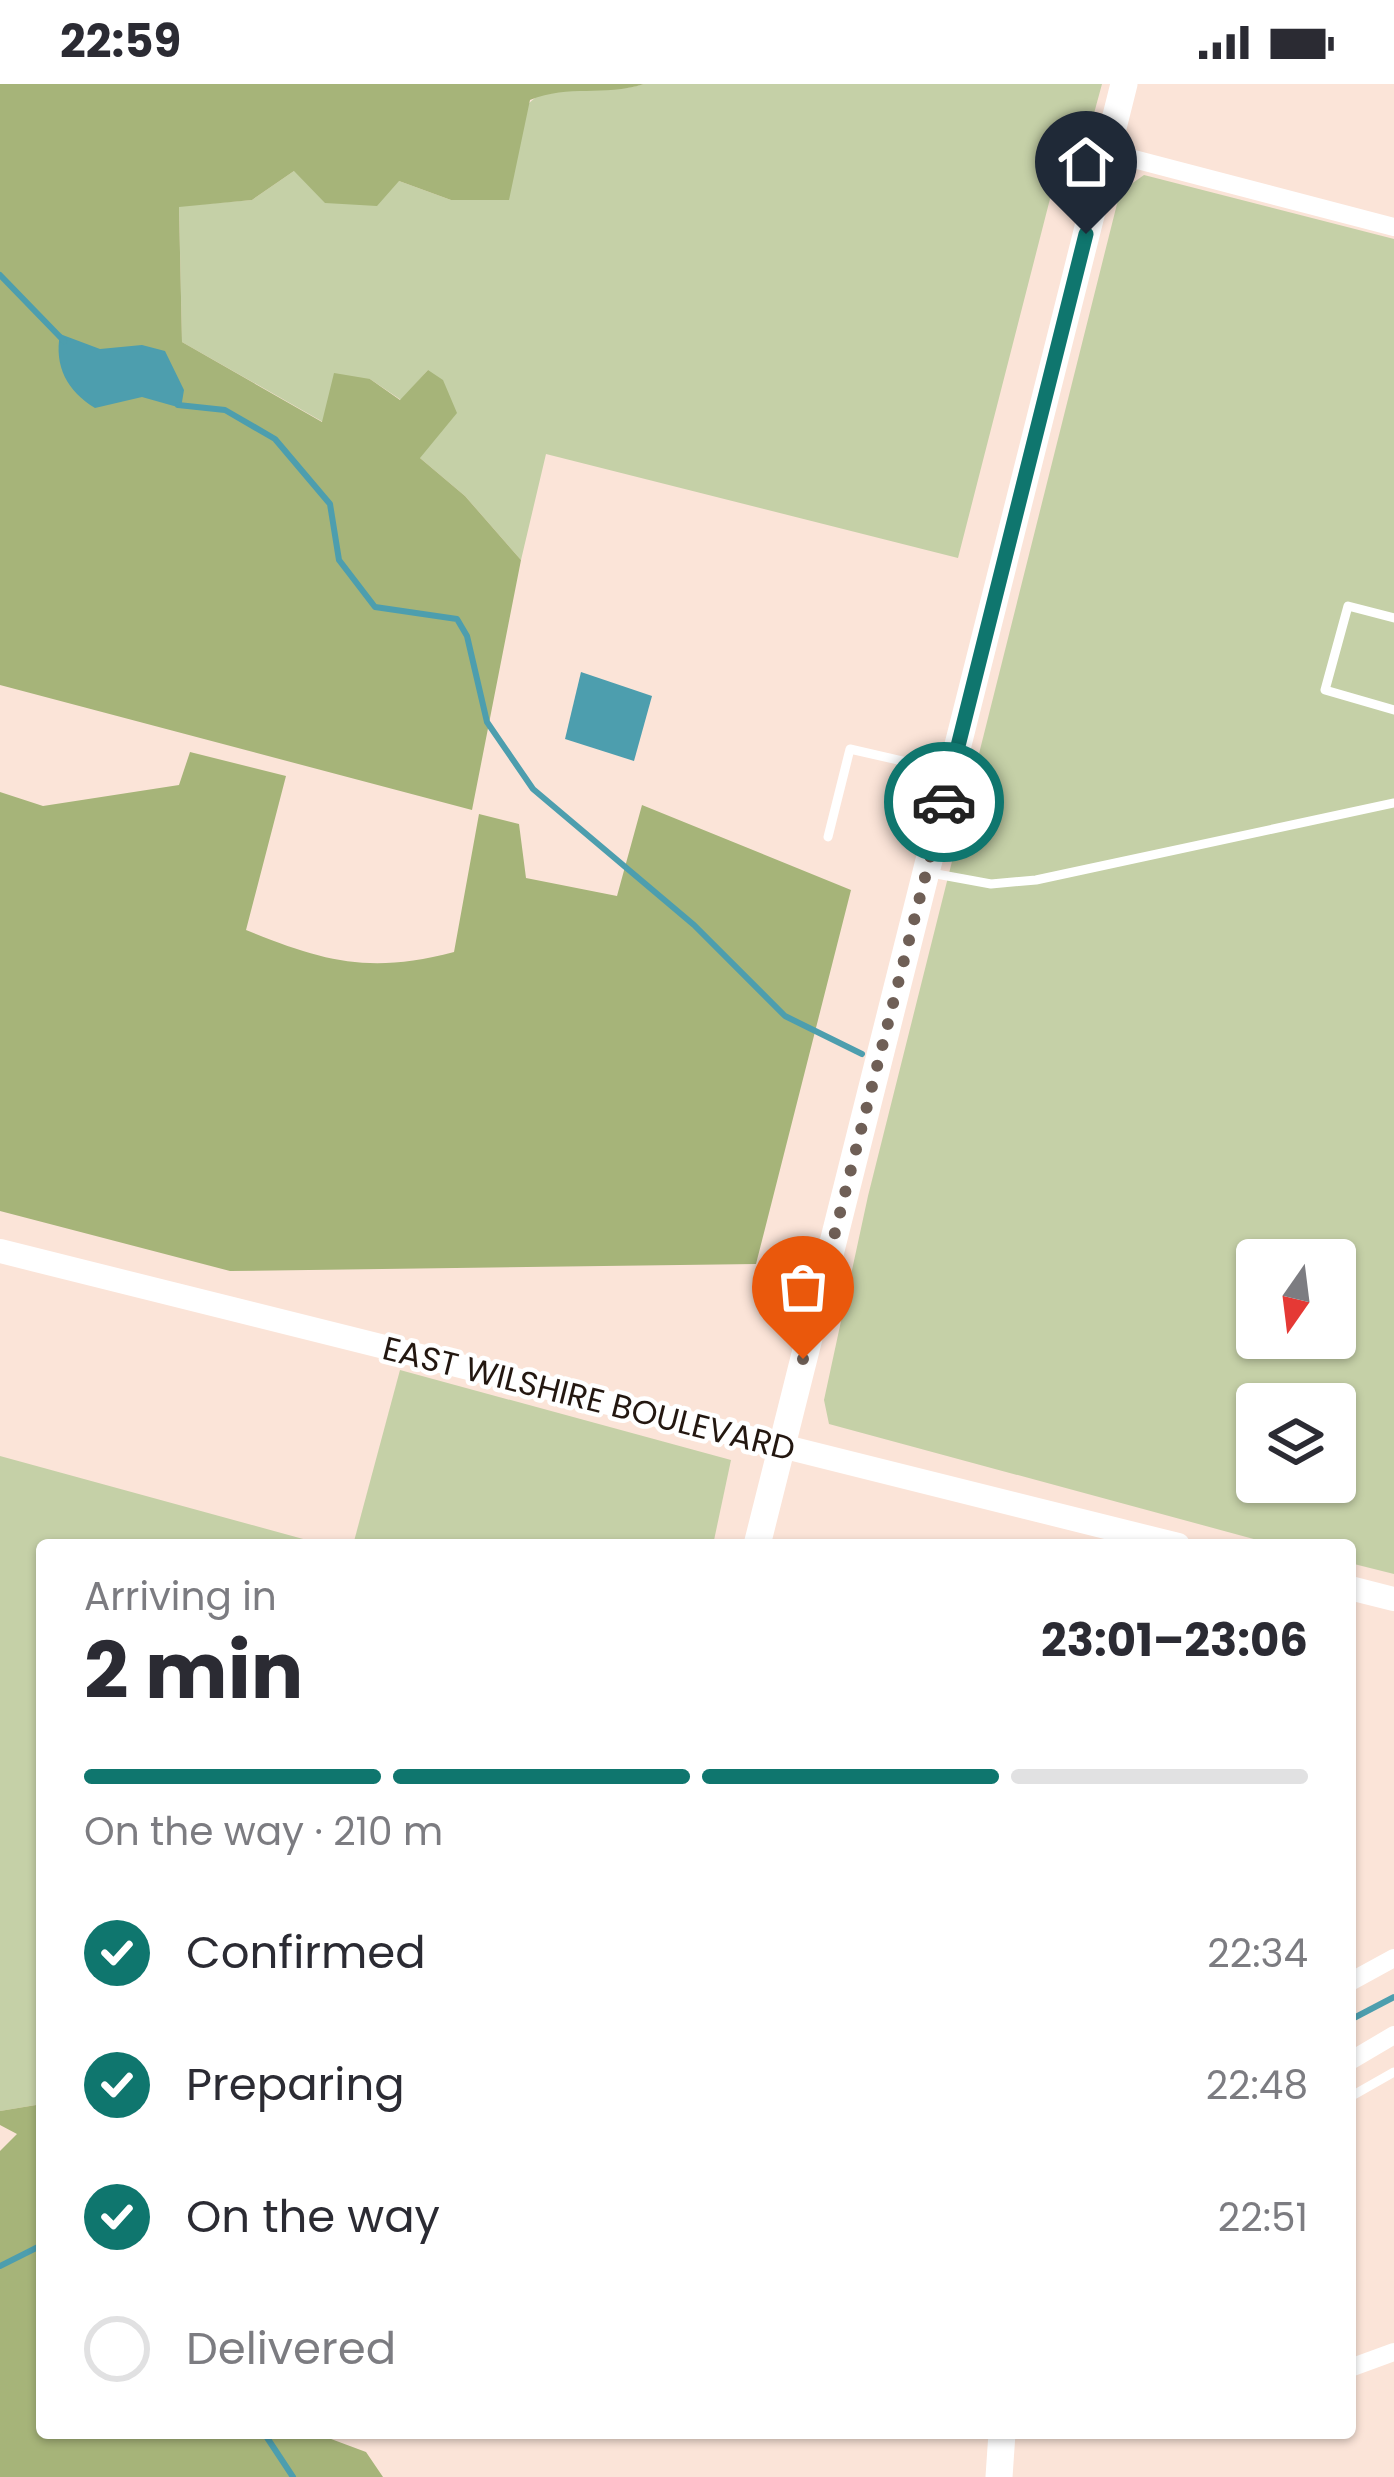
<!DOCTYPE html>
<html lang="en">
<head>
<meta charset="utf-8">
<style>
  :root { --surface:#fff; --page:#f7f7f7; --text:#2b2b33; --muted:#7c7c81; --line:#e1e1e2; --accent:#0f766e }
  body { margin:0; font-family:Poppins,sans-serif; background:var(--page); color:var(--text); height:100vh; display:flex; flex-direction:column; font-size:45px; white-space:nowrap }
  * { box-sizing:border-box; margin:0 }
  p { font-size:39px; color:var(--muted) }
  .icon { flex:none; width:66px; height:66px; fill:none; stroke:currentColor; stroke-width:2; stroke-linecap:round; stroke-linejoin:round }
  .map { position:relative; flex:1; overflow:hidden }
  .drawer { position:absolute; left:36px; top:1455px; width:1320px; height:900px; display:flex; flex-direction:column; background:var(--surface); border-radius:12px; box-shadow:0 3px 9px #0004 }
  .drawer>* { flex:none }
  .needle { width:78px; rotate:194deg }
  .controls { position:absolute; left:1236px; top:1155px; display:grid; gap:24px }
  .controls a { display:grid; place-items:center; width:120px; height:120px; border-radius:12px; background:var(--surface); box-shadow:0 3px 9px #0004; font-size:60px }
  .pin { position:absolute; display:grid; place-items:center; width:102px; height:102px; color:#fff; margin:-123px -51px; border-radius:50% 50% 50% 0; rotate:-45deg; box-shadow:0 0 12px #0007 }
  .pin .icon { rotate:45deg }
  .courier { position:absolute; display:grid; place-items:center; width:120px; height:120px; margin:-60px; border:9px solid #0f766e; border-radius:50%; background:#fff; color:#222; box-shadow:0 3px 15px #0007 }
  .overview em { font-style:normal; font-weight:700 }
  .overview div { display:flex; flex-direction:column-reverse }
  .overview { display:flex; align-items:center; justify-content:space-between; height:204px; padding:0 48px }
  h1 { font-size:78px; font-weight:700; line-height:90px }
  .bar { display:grid; grid-template-columns:repeat(4,1fr); gap:18px 12px; align-content:center; height:144px; padding:0 48px }
  .bar i { height:15px; border-radius:9px; background:var(--line) }
  .bar .on { background:var(--accent) }
  .bar p { grid-column:span 4 }
  ol { padding:0 48px; list-style:none }
  li { display:flex; align-items:center; gap:36px; height:132px }
  li p { margin-inline-start:auto }
  li .icon { padding:12px; border-radius:50%; background:var(--accent); color:#fff; stroke-width:4 }
  li:last-child { color:var(--muted) }
  li i { width:66px; height:66px; border:6px solid var(--line); border-radius:50% }
  .status { display:flex; justify-content:space-between; align-items:center; height:84px; padding:0 60px; background:var(--surface); direction:ltr }
  .status svg { height:33px; fill:currentColor }
  .map>svg:first-child { display:block }
  .green { fill:#c5d0a7; fill-rule:evenodd }
  .forest { fill:#a6b479 }
  .water { fill:#4d9eae }
  .lines { fill:none; stroke-linecap:round; stroke-linejoin:round }
  .stream { stroke:#4d9eae; stroke-width:6 }
  .lane { stroke:#fff; stroke-width:9 }
  .street { stroke:#fff; stroke-width:18 }
  .secondary { stroke:#fff; stroke-width:24 }
  .primary { stroke:#fff; stroke-width:27 }
  .done { stroke:#6f5f56; stroke-width:12; stroke-dasharray:0 21.6 }
  .route { stroke:#0f766e; stroke-width:15 }
  .labels { text-anchor:middle; stroke-width:9; stroke-linejoin:round; paint-order:stroke }
  .street-label { font-size:33px; fill:#231710; stroke:#fff }
</style>
</head>
<body>
<div class="status"><b>22:59</b><svg viewBox="0 0 49 12"><path d="M0 12V9h3v3zM5 12V6h3v6zM10 12V3h3v9zM15 12V0h3v12zM26 1h20v11H26zM47 4h2v5h-2z"/></svg></div>
<div class="map">
<svg width="1394" height="2393" viewBox="0 0 1394 2393">
  <rect width="100%" height="100%" fill="#fbe4d8"/>
  <g class="green">
    <path d="M 644,0 L 1102,0 L 1093,33 L 1072,29 L 958,474 L 546,370 L 521,476 L 465,412 L 420,374 L 428,286 L 401,316 L 370,295 L 323,338 L 182,258 L 179,122 L 252,116 L 294,87 L 399,97 L 451,116 C 472,90 527,3 560,2 C 589,1 615,9 644,0 Z"/>
    <path d="M 1144,91 L 1394,155 L 1394,1490 L 1350,1479 L 1350,1461 L 1276,1461 L 829,1340 L 824,1316 L 868,1112 L 1120,108 ZM 1257,1176 L 1335,1176 L 1335,1254 L 1257,1254 ZM 1257,1320 L 1335,1320 L 1335,1398 L 1257,1398 Z"/>
    <path d="M 400,1286 L 731,1376 L 713,1461 L 353,1461 Z"/>
    <path d="M 0,1372 L 325,1461 L 42,1461 L 42,2020 L 0,2027 Z"/>
  </g>
  <g class="forest">
    <path d="M 0,0 L 644,0 C 602,13 570,0 530,16 L 509,116 L 451,116 L 399,97 L 377,122 L 325,119 L 294,87 L 252,116 L 179,123 L 182,258 L 322,338 L 334,289 L 370,295 L 400,316 L 428,286 L 443,296 L 457,329 L 420,374 L 465,412 L 521,476 L 472,726 L 0,601 Z"/>
    <path d="M 190,668 L 286,692 L 246,846 C 325,878 370,890 454,868 L 479,730 L 519,740 L 526,794 L 617,812 L 642,721 L 851,806 L 756,1180 L 230,1187 L 0,1127 L 0,708 L 43,722 L 179,701 Z"/>
    <path d="M 42,2020 L 42,2349 L 315,2349 L 366,2368 L 383,2393 L 0,2393 L 0,2067 L 17,2050 L 0,2041 L 0,2027 Z"/>
  </g>
  <g class="water">
    <path d="M 60,250 L 100,265 L 142,261 L 165,267 L 184,306 L 181,324 L 142,313 L 95,324 C 67,307 54,282 60,250 Z"/>
    <path d="M 581,588 L 652,612 L 634,677 L 565,655 Z"/>
  </g>
  <g class="lines">
    <g class="stream">
      <path d="M 0,191 L 64,257"/>
      <path d="M 178,321 L 225,326 L 275,355 L 330,420 L 339,476 L 375,523 L 457,535 L 467,552 L 487,638 L 533,705 L 694,841 L 785,932 L 862,970"/>
      <path d="M 1350,1936 L 1394,1913"/>
      <path d="M 0,2182 L 42,2161"/>
      <path d="M 264,2349 L 293,2393"/>
    </g>
    <g class="lane">
      <path d="M 1394,534 L 1348,522 L 1325,606 L 1394,626"/>
      <path d="M 828,753 L 850,665 L 946,687"/>
      <path d="M 931,789 L 991,800 L 1036,796 L 1394,719"/>
      <path d="M 1350,2013 L 1394,1988"/>
    </g>
    <g class="street">
      <path d="M 1107,68 L 1394,143"/>
      <path d="M 1350,1898 L 1394,1874"/>
      <path d="M 1350,1977 L 1394,1951"/>
      <path d="M 1350,2284 L 1394,2268"/>
    </g>
    <g class="secondary">
      <path d="M 0,1167 L 1178,1461"/>
      <path d="M 1350,1504 L 1394,1515"/>
    </g>
    <g class="primary">
      <path d="M 757,1461 L 1124,0"/>
      <path d="M 999,2393 L 1002,2349"/>
    </g>
  </g>
  <g class="lines">
    <path class="done" d="M 803,1275 L 944,718"/>
    <path class="route" d="M 944,718 L 1086,150"/>
  </g>
  <g class="labels">
    <g class="street-label">
      <text transform="translate(589 1314) rotate(14)" y="12">EAST WILSHIRE BOULEVARD</text>
    </g>
  </g>
</svg>
<div class="controls">
<a><svg class="needle" viewBox="-14 -14 28 28"><path d="M0-13l5 13h-10z" fill="#e53935"/><path d="M0 13l5-13h-10z" fill="#7c7c81"/></svg></a>
<a><svg class="icon" aria-label="layers" viewBox="0 0 24 24"><path d="M12 4l9 5-9 5-9-5zM3 14l9 5 9-5"/></svg></a>
</div>
<div class="pin" style="left:803px;top:1275px;background:#ea580c"><svg class="icon" aria-label="bag" viewBox="0 0 24 24"><path d="M5 8h14l-1 12H6zM9 8a3 3 0 0 1 6 0"/></svg></div>
<div class="pin" style="left:1086px;top:150px;background:#1f2937"><svg class="icon" aria-label="home" viewBox="0 0 24 24"><path d="M3 11l9-7 9 7M6 9v11h12V9"/></svg></div>
<div class="courier" style="left:944px;top:718px"><svg class="icon" aria-label="car" viewBox="0 0 24 24"><path d="M5 17H2v-5l4-1 3-4h7l3 4 3 1v5h-3M9 17h6M6 11h13"/><circle cx="7" cy="17" r="2"/><circle cx="17" cy="17" r="2"/></svg></div>
<section class="drawer">
<div class="overview"><div><h1>2 min</h1><p>Arriving in</p></div><em>23:01–23:06</em></div>
<div class="bar"><i class="on"></i><i class="on"></i><i class="on"></i><i></i><p>On the way · 210 m</p></div>
<ol>
<li><svg class="icon" aria-label="check" viewBox="0 0 24 24"><path d="M5 12l5 5 9-10"/></svg>Confirmed<p>22:34</p></li>
<li><svg class="icon" aria-label="check" viewBox="0 0 24 24"><path d="M5 12l5 5 9-10"/></svg>Preparing<p>22:48</p></li>
<li><svg class="icon" aria-label="check" viewBox="0 0 24 24"><path d="M5 12l5 5 9-10"/></svg>On the way<p>22:51</p></li>
<li><i></i>Delivered</li>
</ol>
</section>
</div>
</body>
</html>
